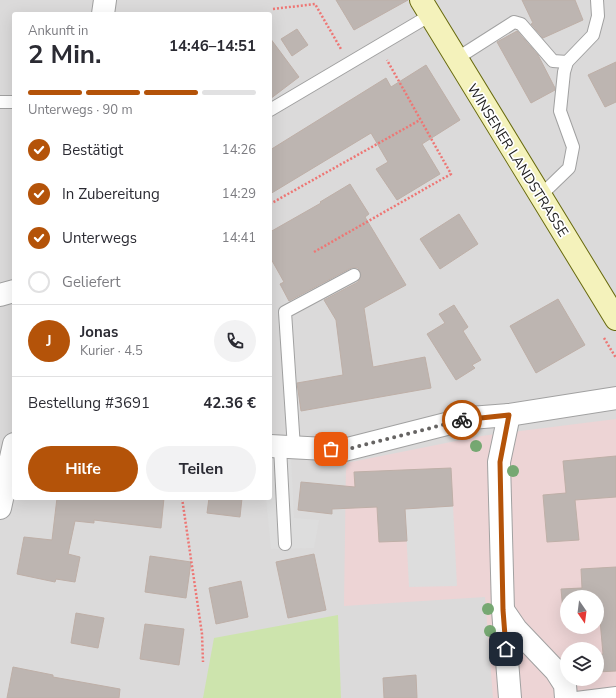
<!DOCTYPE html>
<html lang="de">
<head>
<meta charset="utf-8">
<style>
  :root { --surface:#fff; --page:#f2f2f3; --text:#2b2b33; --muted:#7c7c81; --line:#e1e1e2; --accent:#b45309 }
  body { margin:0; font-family:"Nunito Sans",sans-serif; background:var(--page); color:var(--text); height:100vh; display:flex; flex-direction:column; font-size:15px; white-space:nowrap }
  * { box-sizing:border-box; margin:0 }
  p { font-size:13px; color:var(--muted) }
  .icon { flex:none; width:22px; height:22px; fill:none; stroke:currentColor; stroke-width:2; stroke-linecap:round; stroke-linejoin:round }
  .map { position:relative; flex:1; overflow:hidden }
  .panel { position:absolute; left:12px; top:12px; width:260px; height:488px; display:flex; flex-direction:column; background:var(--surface); border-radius:4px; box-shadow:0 4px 16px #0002 }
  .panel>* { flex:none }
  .needle { width:26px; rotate:166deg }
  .controls { position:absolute; left:560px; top:590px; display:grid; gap:8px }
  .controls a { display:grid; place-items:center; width:44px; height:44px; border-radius:50%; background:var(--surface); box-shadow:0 4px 16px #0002; font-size:20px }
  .pin { position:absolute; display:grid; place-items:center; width:34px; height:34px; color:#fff; margin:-17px; border-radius:8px; box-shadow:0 2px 6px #0006 }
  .courier { position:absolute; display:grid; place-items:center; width:40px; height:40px; margin:-20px; border:3px solid #b45309; border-radius:50%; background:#fff; color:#222; box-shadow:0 1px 5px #0007 }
  .summary em { font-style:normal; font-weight:700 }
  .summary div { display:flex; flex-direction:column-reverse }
  .summary { display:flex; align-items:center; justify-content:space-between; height:68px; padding:0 16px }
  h1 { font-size:26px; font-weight:700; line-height:30px }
  .bar { display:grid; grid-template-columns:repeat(4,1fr); gap:6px 4px; align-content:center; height:48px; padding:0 16px }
  .bar i { height:5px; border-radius:3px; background:var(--line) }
  .bar .selected { background:var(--accent) }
  .bar p { grid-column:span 4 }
  .line { display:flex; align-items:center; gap:10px; padding:0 16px; border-top:1px solid var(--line) }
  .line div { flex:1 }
  .round { display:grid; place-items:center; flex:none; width:42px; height:42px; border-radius:21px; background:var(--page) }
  ol { padding:0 16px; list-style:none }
  li { display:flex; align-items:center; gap:12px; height:44px }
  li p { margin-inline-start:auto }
  li .icon { padding:4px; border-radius:50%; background:var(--accent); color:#fff; stroke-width:4 }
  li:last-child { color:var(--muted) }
  li i { width:22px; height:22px; border:2px solid var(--line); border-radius:50% }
  .primary-button { display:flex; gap:8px; margin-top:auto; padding:8px 16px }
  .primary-button a { flex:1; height:46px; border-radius:24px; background:var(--accent); color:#fff; font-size:16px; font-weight:700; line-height:46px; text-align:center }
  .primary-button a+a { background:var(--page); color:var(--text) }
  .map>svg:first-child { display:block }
  .residential { fill:#dbdada; fill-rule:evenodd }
  .commercial { fill:#edd4d5; fill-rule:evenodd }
  .grass { fill:#cde4ad }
  .parking { fill:#ddd }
  .building { fill:#bdb5b1; stroke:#beafa7 }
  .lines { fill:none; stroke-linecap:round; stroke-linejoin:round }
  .lane-casing { stroke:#a1a1a1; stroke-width:14 }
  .street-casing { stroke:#a1a1a1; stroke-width:24 }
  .secondary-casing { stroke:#686a0e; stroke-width:24 }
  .path { stroke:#ee7674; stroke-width:2.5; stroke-dasharray:2 2; stroke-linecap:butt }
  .lane { stroke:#fff; stroke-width:12 }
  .street { stroke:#fff; stroke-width:22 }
  .secondary { stroke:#f4f2bb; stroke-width:22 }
  .tree { fill:#76a872 }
  .done { stroke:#666463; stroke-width:4; stroke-dasharray:0 7.2 }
  .route { stroke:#b45309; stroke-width:5 }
  .labels { text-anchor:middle; stroke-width:3.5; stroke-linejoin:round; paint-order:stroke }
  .street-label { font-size:14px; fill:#1d1d1d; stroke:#fff }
</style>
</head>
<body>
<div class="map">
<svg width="616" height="698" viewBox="0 0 616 698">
  <rect width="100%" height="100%" fill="#ede9e4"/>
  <path class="residential" d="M 0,0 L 616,0 L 616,698 L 0,698 ZM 14,14 L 270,14 L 270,498 L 14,498 ZM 567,597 L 597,597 L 597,627 L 567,627 ZM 567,649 L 597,649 L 597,679 L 567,679 Z"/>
  <path class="commercial" d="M 616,419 L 616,698 L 493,698 L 485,597 L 344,606 L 346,463 L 481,436 ZM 567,597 L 597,597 L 597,627 L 567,627 ZM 567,649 L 597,649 L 597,679 L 567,679 Z"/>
  <path class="grass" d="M 338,615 L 341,698 L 203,698 L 214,638 Z"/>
  <g class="parking">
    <path d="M 270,455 L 291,456 L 294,518 L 319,520 L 314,548 L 271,549 L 266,498 L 270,498 Z"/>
    <path d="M 453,506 L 457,586 L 409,587 L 405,509 Z"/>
  </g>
  <g class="building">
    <path d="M 336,0 L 408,0 L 354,30 Z"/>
    <path d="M 522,0 L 575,0 L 583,20 L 543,38 L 531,24 L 533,23 Z"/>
    <path d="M 297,29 L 308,45 L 292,56 L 281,39 Z"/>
    <path d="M 517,31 L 538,55 L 555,88 L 555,90 L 531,103 L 497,42 Z"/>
    <path d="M 270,38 L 299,77 L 270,99 Z"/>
    <path d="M 616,62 L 616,102 L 605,107 L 588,75 Z"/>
    <path d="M 426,65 L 460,120 L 422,144 L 440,174 L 397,200 L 376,169 L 388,162 L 371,133 L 270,194 L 270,150 L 386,78 L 391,87 Z"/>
    <path d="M 350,184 L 369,214 L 365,217 L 406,285 L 364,308 L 373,367 L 425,357 L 431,388 L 301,411 L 297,383 L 343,375 L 336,320 L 324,300 L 358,282 L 361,275 L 358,268 L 351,268 L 289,301 L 280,284 L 284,282 L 270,257 L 270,232 L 321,203 L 320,202 Z"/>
    <path d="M 459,214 L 478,244 L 440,269 L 420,239 Z"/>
    <path d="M 558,299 L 585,345 L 536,373 L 510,326 Z"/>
    <path d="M 454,305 L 468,327 L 463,331 L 481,360 L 472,365 L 475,368 L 456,380 L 427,334 L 445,323 L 439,314 Z"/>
    <path d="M 616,456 L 616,497 L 575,500 L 579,540 L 547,542 L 543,495 L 566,493 L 563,461 Z"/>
    <path d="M 451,468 L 453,506 L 405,509 L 407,541 L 379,542 L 377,507 L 332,509 L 332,514 L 298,510 L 301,482 L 355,487 L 354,472 Z"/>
    <path d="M 57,498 L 164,498 L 161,528 L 94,520 L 94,523 L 75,521 L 68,554 L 80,557 L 75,582 L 56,579 L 55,582 L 17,574 L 24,537 L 52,540 Z"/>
    <path d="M 209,498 L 242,498 L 240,517 L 207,513 Z"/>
    <path d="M 314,554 L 326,610 L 288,618 L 276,562 Z"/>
    <path d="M 150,556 L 191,562 L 186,598 L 145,592 Z"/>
    <path d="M 616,567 L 616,671 L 597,672 L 597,655 L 603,654 L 600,620 L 597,620 L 597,597 L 567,597 L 567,622 L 564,622 L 561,589 L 582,588 L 581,569 Z"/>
    <path d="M 241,581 L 248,617 L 216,624 L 209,588 Z"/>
    <path d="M 76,613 L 104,618 L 98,648 L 71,643 Z"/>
    <path d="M 145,624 L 184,629 L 179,665 L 140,659 Z"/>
    <path d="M 13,667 L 53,675 L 53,677 L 120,689 L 119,698 L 7,698 Z"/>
    <path d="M 416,675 L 417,698 L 384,698 L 383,678 Z"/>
  </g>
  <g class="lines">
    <defs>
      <g id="lane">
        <path d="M 456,59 L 514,22 L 521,24 L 553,61 L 567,62"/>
        <path d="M 0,102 L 14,102"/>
        <path d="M 270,110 L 429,16"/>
        <path d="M 540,196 L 569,168 L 573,147 L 560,111 L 564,72 L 567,62 L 593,35 L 598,16 L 597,0"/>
        <path d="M 280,447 L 285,544"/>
        <path d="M 294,448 L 285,312 L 354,275"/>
        <path d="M 576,698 L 616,693"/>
      </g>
      <g id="street">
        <path d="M 103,14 L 105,0"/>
        <path d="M 0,295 L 14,291"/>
        <path d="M 509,415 L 499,462 L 503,610 L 510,698"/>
        <path d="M 270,446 L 344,450 L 470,418 L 509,415 L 616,398"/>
        <path d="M 0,508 L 14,444"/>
        <path d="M 503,610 L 516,629 L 556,671 L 565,685 L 566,698"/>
      </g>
      <path id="secondary" d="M 421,0 L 616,319"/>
    </defs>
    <use href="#lane" class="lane-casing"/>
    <use href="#street" class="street-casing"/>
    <use href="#secondary" class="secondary-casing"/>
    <g class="path">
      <path d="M 273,9 L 315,4 L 341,49"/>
      <path d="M 270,204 L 420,120"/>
      <path d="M 314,252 L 451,174 L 387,60"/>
      <path d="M 604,338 L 616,358"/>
      <path d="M 182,498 L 202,634 L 203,662"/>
    </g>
    <use href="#lane" class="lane"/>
    <use href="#street" class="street"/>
    <use href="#secondary" class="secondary"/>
  </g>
  <g class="tree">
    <circle cx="476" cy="446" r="6"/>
    <circle cx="513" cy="471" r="6"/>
    <circle cx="488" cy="609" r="6"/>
    <circle cx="490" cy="631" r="6"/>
  </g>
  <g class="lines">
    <path class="done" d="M 331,449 L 344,450 L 462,420"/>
    <path class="route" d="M 462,420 L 509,415 L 500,462 L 503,610 L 506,649"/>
  </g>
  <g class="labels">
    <g class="street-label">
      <text transform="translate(518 160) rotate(58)" y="5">WINSENER LANDSTRASSE</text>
    </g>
  </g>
</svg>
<div class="controls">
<a><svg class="needle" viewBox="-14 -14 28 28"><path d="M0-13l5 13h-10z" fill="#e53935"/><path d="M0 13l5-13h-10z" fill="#7c7c81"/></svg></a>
<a><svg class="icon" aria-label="layers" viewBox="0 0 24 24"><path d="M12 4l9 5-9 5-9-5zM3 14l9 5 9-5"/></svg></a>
</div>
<div class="pin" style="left:331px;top:449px;background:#ea580c"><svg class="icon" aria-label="bag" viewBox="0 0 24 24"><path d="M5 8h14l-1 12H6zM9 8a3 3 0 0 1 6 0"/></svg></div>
<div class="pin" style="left:506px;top:649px;background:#1f2937"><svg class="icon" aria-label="home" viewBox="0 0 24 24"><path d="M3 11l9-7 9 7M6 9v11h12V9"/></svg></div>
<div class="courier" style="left:462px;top:420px"><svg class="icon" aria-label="bike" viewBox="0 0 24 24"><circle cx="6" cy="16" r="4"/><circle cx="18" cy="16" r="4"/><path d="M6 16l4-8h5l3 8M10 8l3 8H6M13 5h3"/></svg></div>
<section class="panel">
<div class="summary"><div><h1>2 Min.</h1><p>Ankunft in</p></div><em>14:46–14:51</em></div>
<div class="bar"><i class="selected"></i><i class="selected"></i><i class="selected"></i><i></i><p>Unterwegs · 90 m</p></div>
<ol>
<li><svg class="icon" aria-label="check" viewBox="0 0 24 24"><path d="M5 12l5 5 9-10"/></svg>Bestätigt<p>14:26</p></li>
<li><svg class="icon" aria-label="check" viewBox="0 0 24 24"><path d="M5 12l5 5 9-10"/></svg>In Zubereitung<p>14:29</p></li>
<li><svg class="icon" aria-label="check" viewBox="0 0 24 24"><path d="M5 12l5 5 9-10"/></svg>Unterwegs<p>14:41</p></li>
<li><i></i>Geliefert</li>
</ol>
<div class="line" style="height:72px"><b class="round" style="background:var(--accent);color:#fff">J</b><div><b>Jonas</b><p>Kurier · 4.5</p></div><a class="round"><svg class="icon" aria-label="phone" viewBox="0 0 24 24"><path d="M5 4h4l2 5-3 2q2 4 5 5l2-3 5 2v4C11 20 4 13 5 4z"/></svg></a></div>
<div class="line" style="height:52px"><div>Bestellung #3691</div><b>42.36 €</b></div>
<div class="primary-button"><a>Hilfe</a><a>Teilen</a></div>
</section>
</div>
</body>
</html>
